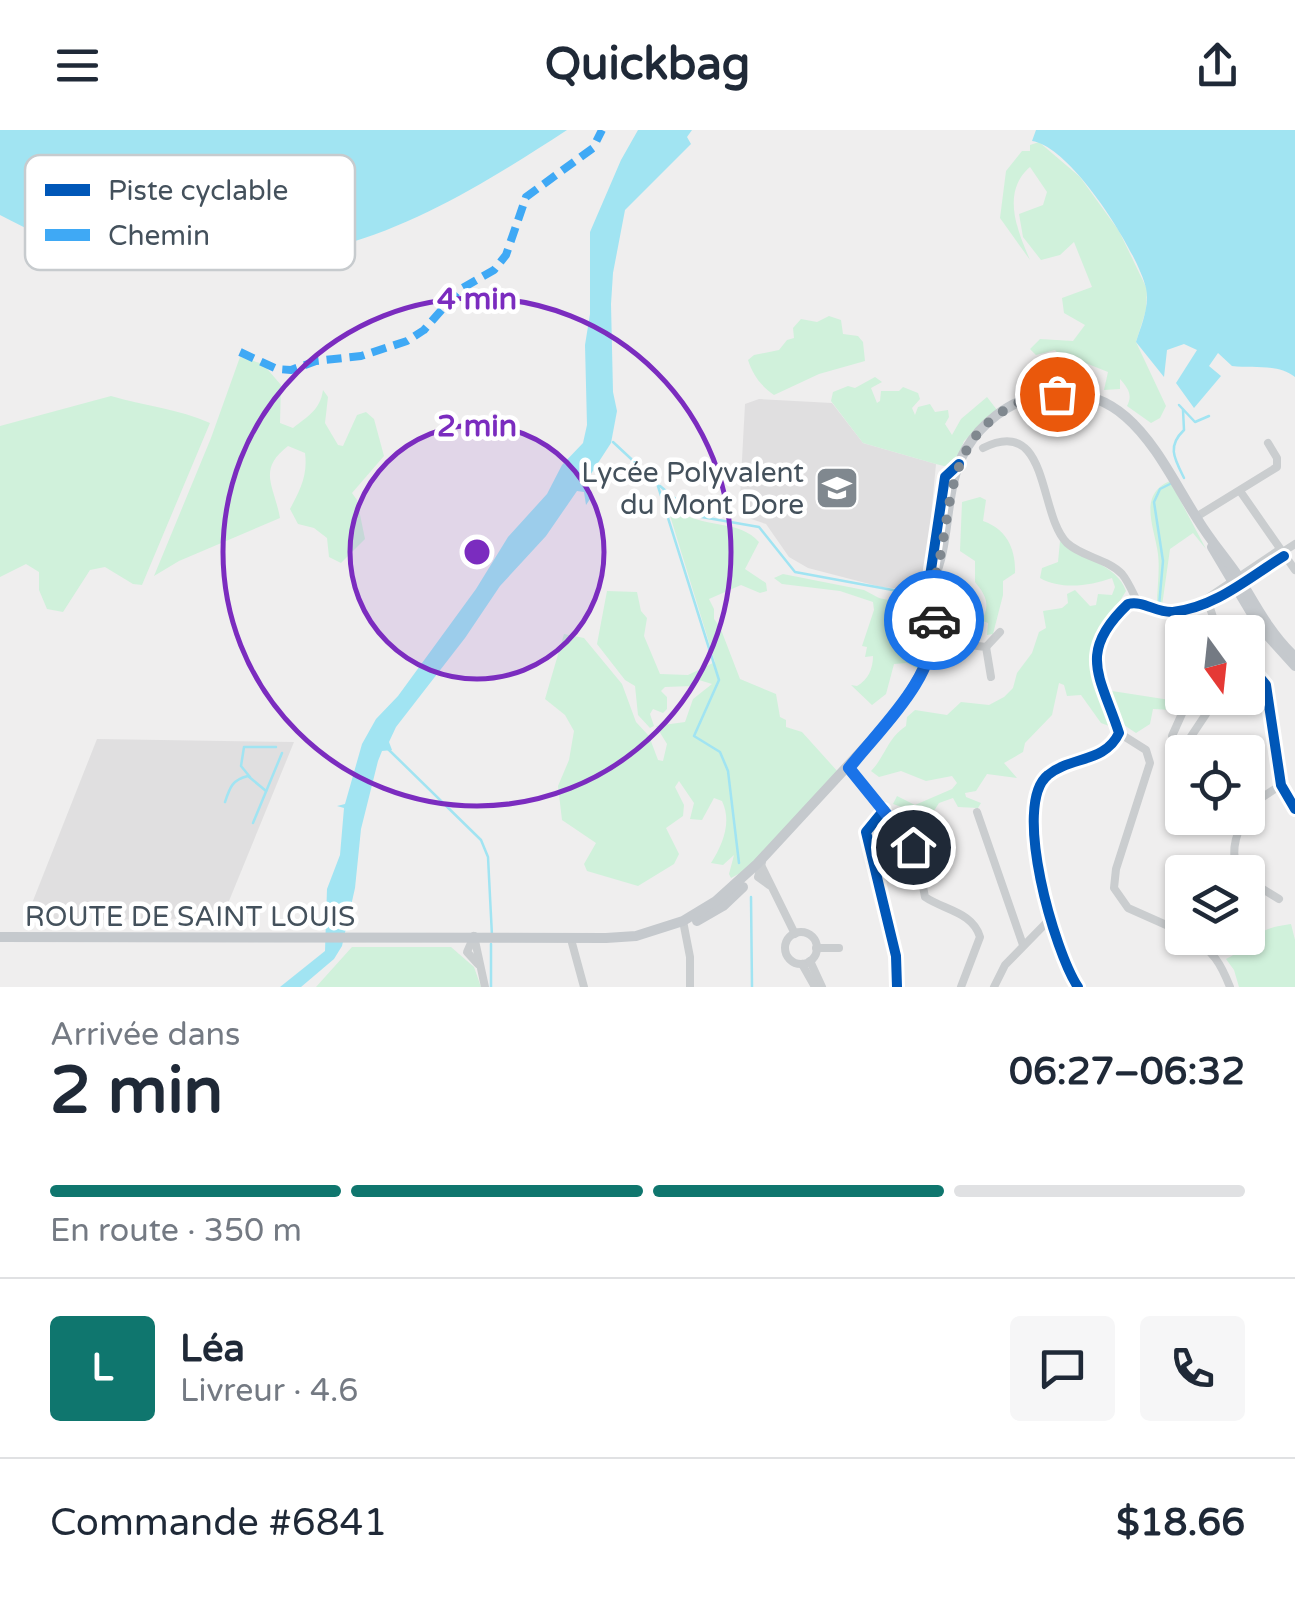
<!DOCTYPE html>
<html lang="fr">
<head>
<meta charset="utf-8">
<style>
  :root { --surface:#fff; --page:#f6f6f7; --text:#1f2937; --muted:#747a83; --line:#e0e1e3; --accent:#0f766e }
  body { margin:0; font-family:"Varela Round",sans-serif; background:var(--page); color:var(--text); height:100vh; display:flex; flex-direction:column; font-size:38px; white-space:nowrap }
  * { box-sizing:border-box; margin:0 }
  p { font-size:32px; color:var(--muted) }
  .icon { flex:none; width:55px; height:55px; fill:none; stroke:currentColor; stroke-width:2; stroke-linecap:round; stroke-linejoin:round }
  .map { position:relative; height:857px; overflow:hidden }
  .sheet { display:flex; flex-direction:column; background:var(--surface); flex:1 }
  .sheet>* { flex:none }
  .needle { width:65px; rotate:165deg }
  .fabs { position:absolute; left:1165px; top:485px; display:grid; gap:20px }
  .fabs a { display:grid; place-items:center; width:100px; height:100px; border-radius:10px; background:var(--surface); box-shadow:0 2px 8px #0004; font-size:50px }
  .pin { position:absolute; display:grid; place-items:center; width:85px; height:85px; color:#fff; margin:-42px; border:5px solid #fff; border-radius:50%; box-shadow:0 2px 10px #0007 }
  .courier { position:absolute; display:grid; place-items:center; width:100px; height:100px; margin:-50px; border:8px solid #1a73e8; border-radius:50%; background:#fff; color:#222; box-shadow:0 2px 12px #0007 }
  .summary em { font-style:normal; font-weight:700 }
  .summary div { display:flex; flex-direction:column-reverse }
  .summary { display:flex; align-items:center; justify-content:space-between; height:170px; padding:0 50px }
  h1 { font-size:65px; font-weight:700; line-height:75px }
  .bar { display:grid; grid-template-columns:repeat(4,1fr); gap:15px 10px; align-content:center; height:120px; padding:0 50px }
  .bar i { height:12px; border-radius:8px; background:var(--line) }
  .bar .current { background:var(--accent) }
  .bar p { grid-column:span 4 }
  .line { display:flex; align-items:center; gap:25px; padding:0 50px; border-top:2px solid var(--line) }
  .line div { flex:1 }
  .round { display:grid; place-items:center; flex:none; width:105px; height:105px; border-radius:10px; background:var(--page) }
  header { display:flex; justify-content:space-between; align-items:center; height:130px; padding:0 50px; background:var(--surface); font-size:45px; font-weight:700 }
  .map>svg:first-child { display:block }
  .education { fill:#e0dfe0 }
  .green { fill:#d0f1db }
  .water { fill:#a1e4f2 }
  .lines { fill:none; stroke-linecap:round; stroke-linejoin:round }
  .stream { stroke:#a1e4f2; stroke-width:2.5 }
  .minor { stroke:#cacdcf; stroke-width:8 }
  .major { stroke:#c5c9cd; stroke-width:10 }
  .quiet { stroke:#3fa9f5; stroke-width:8; stroke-dasharray:15 8; stroke-linecap:butt }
  .cycleway-casing { stroke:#fff; stroke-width:16 }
  .cycleway { stroke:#0057b8; stroke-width:10 }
  .done { stroke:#80888f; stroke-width:10; stroke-dasharray:0 18 }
  .route { stroke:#1a73e8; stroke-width:12 }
  .ring { fill:none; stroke:#7b2cbf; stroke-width:5 }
  .labels { text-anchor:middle; stroke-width:9; stroke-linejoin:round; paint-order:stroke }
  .poi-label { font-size:28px; fill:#44515c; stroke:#fff; text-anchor:end }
  .street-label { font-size:28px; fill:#44515c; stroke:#fff }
  .key { fill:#fff; stroke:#c7cbce; stroke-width:2.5 }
  .key-label { font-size:28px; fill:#44515c }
  .centre { fill:#7b2cbf; stroke:#fff; stroke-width:5 }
  .ring-label { font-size:30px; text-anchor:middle; font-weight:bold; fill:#7b2cbf; stroke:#fff; stroke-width:9; stroke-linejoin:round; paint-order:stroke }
</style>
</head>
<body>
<header><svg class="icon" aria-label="menu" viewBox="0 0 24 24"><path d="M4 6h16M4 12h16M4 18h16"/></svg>Quickbag<svg class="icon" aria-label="share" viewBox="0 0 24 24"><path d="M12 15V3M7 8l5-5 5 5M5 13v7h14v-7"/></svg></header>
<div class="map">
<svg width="1295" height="857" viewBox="0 0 1295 857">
  <rect width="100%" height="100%" fill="#efeeee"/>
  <g class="education">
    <path d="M 759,269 L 832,273 L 863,313 L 936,334 L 925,450 L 917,460 L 881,457 L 808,438 L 789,427 L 766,394 L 739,385 L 745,274 Z"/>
    <path d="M 97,609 L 294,612 L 222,788 L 25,791 Z"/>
  </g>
  <g class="green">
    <path d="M 1039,12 L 1080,47 L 1119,101 L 1147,159 L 1146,180 L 1136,212 L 1166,276 L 1160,288 L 1151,293 L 1127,276 C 1133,265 1128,258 1120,249 L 1120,259 L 1104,260 L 1108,242 L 1083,232 L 1074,242 L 1055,220 L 1036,225 L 1030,219 L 1040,209 L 1073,211 L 1085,195 L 1064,183 L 1062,168 L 1092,157 L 1074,112 L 1060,125 L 1041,130 L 1023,107 L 1019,84 L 1043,75 L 1047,62 L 1030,37 C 1001,62 1017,100 1030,130 L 1000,88 L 1006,41 L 1022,21 L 1030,21 L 1030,15 Z"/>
    <path d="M 829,186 L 841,190 L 843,204 L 858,206 L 863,212 L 865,231 L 819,244 L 774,265 C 760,255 753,245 748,230 L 754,225 L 779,220 L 787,210 L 794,208 L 793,198 L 801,189 L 817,192 Z"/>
    <path d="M 240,227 L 263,234 L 281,255 L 280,293 L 293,298 C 308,286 320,280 323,260 L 328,267 L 325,293 L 338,315 L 343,316 L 357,285 L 366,282 L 374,289 L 384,326 L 352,363 L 357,370 L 365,409 L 341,433 L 329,427 L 327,408 L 314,398 L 298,394 L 290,379 C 300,360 308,345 305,323 L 288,316 C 257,340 274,355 280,388 L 179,431 L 154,446 L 211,308 Z"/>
    <path d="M 875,247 L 882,252 L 871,258 L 877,273 L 880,271 L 881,261 L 899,261 L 903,257 L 918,263 L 920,269 L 912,278 L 915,285 L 918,277 L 930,274 L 935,282 L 948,280 L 949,287 L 945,294 L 952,305 L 961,289 L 987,267 L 997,280 L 964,311 L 955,334 L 948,337 L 936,334 L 863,313 L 831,271 L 833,262 L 848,256 L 855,258 Z"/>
    <path d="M 111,266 C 145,276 179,279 210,293 L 142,455 L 133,454 L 105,437 L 90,440 L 63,482 L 47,479 L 39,460 L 39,442 L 26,434 L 0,447 L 0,296 Z"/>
    <path d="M 1170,351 L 1206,419 L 1193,403 L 1170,419 L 1162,476 L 1157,475 C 1157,458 1160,441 1158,424 C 1155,398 1137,365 1170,351 Z"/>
    <path d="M 664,366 C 671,371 676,379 682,383 C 706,398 740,390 759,412 L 745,439 L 766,453 L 767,461 L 760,463 L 741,455 L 709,469 L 714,479 L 714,489 L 720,497 L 740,549 L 776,564 L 780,587 L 786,590 L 786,597 L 802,602 L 839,643 L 746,740 L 731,748 L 729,744 L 734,725 L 723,735 L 711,733 C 723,714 732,692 722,671 L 714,668 L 702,690 L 690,689 L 694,673 L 679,651 L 675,657 L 684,675 L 683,686 L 666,698 L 679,724 L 674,734 L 638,756 L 587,741 L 584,734 L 596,713 L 562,690 L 558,656 L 569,630 L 574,601 L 565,585 L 545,569 L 564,504 L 584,508 L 622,554 L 636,592 L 649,606 L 658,630 L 663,631 L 667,614 L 656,596 L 685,592 L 693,569 L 712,554 L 699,550 L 692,556 L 665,557 L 661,561 L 667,567 L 667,579 L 663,583 L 653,579 L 650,584 L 654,596 L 650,598 L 638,585 L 635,556 L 625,550 L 597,514 L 607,461 L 637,462 L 641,481 L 647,488 L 644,506 L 660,544 L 688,545 L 715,532 Z"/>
    <path d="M 980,367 L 986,370 L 983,391 C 1007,399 1016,420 1015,443 L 1003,451 L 1003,465 L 993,504 L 987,505 L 988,493 L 969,486 L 972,483 L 977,487 L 984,486 C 990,472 984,463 975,452 L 975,431 L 960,421 L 962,372 Z"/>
    <path d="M 1060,411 C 1080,429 1117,434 1126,461 L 1094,513 L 1091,536 L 1112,597 L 1101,593 L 1081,565 L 1067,566 L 1064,555 L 1059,553 L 1052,585 L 1025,613 L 1023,622 L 1004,633 L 1017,648 L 987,644 L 976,661 L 965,663 L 966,667 L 981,673 L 978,678 L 958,677 L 953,668 L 939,673 L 930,687 L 893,674 L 897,666 L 915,675 L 952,659 L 957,653 L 952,646 L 926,651 L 901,641 L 879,647 L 871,641 C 887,624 886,610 906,596 L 907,587 L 915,580 L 947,585 L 961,572 L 989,575 L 1004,567 L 1013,558 L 1017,543 L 1032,523 L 1039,502 L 1046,498 L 1043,481 L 1062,478 L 1068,473 L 1067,464 L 1075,460 L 1090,476 L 1096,475 L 1098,464 L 1112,465 L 1115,457 L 1112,448 C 1090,456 1061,460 1040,448 L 1042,438 L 1058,432 Z"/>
    <path d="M 783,444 L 864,460 L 879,468 L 911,475 L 911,485 L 905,493 L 908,498 L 920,496 L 925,510 L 918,539 L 907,533 L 894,534 L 886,564 L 872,575 L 851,555 L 857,556 C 868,550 873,539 873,526 L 865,527 L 867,517 L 862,516 L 874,480 L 873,472 L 840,461 L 782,454 L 774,448 Z"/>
    <path d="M 1112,561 L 1170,570 L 1172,580 L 1153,579 L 1150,594 L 1136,603 L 1124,595 Z"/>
    <path d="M 1291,794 L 1295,810 L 1295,857 L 1239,857 L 1234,840 L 1226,829 C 1256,814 1249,799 1291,794 Z"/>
    <path d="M 352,817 L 451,817 L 474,837 L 481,857 L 316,857 Z"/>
  </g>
  <g class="water">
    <path d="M 0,0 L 567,0 C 498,45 422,93 342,115 C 317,123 292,122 266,126 C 231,131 195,139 159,137 C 103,133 49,111 0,85 Z"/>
    <path d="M 638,0 L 692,0 L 687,7 L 691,14 L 625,80 L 613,143 L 611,174 L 613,262 L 617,281 L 611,313 L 587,350 L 592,366 L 586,375 L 584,362 L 577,361 L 546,406 L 500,456 L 465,508 L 396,597 L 389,612 L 392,620 L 382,621 L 378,631 L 361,699 L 355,758 L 342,816 L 334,829 L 301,857 L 280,857 L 325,821 L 327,759 L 340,725 L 344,678 L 337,676 L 345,674 L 362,614 L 376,589 L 398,566 L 476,459 L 508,407 L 547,364 L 562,335 L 583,313 L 587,295 L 585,215 L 590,184 L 590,102 L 621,30 Z"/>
    <path d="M 1036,0 L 1295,0 L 1295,247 C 1277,233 1253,239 1232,236 L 1218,223 L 1209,236 L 1221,246 L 1194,278 L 1176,253 L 1197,220 L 1184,214 L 1167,220 L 1164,247 L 1136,212 C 1141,196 1150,176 1146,158 C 1137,121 1071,16 1032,11 Z"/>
  </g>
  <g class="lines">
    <g class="stream">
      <path d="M 1179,275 L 1195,292 L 1209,286"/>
      <path d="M 1183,280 L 1184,300 C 1167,316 1174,328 1184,348"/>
      <path d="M 613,312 L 657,353 L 719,550 L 694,606 L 720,622 L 728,641 L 739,733"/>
      <path d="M 660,356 L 696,386 L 759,397 L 795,442 L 898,461"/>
      <path d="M 1159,476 L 1163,431 L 1154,372 L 1160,359 L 1170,354"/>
      <path d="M 388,619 L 481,710 L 488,727 L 492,806"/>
      <path d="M 250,647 L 241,636 L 244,617 L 276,617"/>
      <path d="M 225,672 C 230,657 232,650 248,646 L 266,661"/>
      <path d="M 253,693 L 282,623"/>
      <path d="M 751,767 L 752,857"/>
      <path d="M 491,857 L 491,814"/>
    </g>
    <g class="minor">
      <path d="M 983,318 C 1050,284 1038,385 1067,413 C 1082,427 1108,429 1122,444 C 1128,451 1133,463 1137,471"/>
      <path d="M 1240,361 L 1295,440"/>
      <path d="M 1196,387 L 1277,337 L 1277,328 L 1268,313"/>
      <path d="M 1281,423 L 1295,414"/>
      <path d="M 929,452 L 945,347 L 959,334"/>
      <path d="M 1208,472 L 1214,490 L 1225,502"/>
      <path d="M 1200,473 L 1279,420"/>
      <path d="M 936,511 L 986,517 L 991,547"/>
      <path d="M 986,517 L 1000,502"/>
      <path d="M 1248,533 L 1266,555 L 1281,655 L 1295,679"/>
      <path d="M 1189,568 L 1172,606 L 1177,615 L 1186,614 L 1206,584"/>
      <path d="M 1119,603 L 1146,620 L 1150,633 L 1116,739 L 1114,758 L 1128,778 L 1182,802"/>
      <path d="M 849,637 L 913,717 L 917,725 L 925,767 C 944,780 973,782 980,807 L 961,857"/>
      <path d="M 884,680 L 866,702 L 896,826 L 897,857"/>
      <path d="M 977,682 L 1023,815"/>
      <path d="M 1248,682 L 1252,674 L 1281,655"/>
      <path d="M 762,732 L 758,747 L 769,755"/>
      <path d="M 762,737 L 795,804"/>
      <path d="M 1239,742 C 1230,724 1235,705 1245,688"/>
      <path d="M 1248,750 L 1279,769"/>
      <path d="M 683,791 L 690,827 L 690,857"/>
      <circle cx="801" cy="818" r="16"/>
      <path d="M 474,806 L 485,857"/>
      <path d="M 474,806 L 467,822 L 478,834"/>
      <path d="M 1191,808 C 1213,820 1221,834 1230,857"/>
      <path d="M 572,813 L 584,857"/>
      <path d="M 816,818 L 839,818"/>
      <path d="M 810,831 L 822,857"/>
      <path d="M 802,834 L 815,857"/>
      <path d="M 994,857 L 1005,835 L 1051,788"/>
      <path d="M 1078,857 C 1055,823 1011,674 1048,645 C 1071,626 1105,633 1119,603 C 1101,547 1076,523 1128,474 C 1143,470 1156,483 1173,482 C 1216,477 1248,448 1284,426"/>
    </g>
    <g class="major">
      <path d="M 1212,417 L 1259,496 L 1295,536"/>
      <circle cx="935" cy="464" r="12"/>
      <path d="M 932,452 C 952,410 942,360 966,319 C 981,294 1008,272 1037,266 C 1128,246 1159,329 1198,390 C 1210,410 1225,427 1238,446 C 1255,474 1270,504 1295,527"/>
      <path d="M 938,500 L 943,474"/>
      <path d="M 697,791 L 723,776 L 743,757"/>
      <path d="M 0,807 L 606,808 L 636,806 L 683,791 L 716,771 L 757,734 L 892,588 C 913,558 949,510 926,473"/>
    </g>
    <path class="quiet" d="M 240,222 L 277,239 L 291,240 L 316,231 L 361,226 L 407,211 L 424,200 L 459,160 L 494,140 L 506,125 L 526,67 L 593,18 L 602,0"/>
    <defs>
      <g id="cycleway">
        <path d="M 929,453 L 945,347 L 959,334"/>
        <path d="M 1248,533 L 1266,555 L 1281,655 L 1295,679"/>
        <path d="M 884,680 L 866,702 L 896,826 L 897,857"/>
        <path d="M 1078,857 C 1055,823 1011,674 1048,645 C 1071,626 1105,633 1119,603 C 1101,547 1076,523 1128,474 C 1143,470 1156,483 1173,482 C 1216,477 1248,448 1284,426"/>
      </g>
    </defs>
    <use href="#cycleway" class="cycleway-casing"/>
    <use href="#cycleway" class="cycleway"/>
  </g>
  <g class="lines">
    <path class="done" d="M 934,490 L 923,462 C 927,454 933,453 936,444 C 952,386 944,323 999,284 C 1017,271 1036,264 1057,264"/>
    <path class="route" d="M 913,717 L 849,638 C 882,596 937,548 934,490"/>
  </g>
  <circle cx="477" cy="422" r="127" fill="#7b2cbf" fill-opacity=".12"/>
  <g class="ring">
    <circle cx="477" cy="422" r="127"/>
    <circle cx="477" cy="422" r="254"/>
  </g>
  <defs>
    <symbol id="university-square" viewBox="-11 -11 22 22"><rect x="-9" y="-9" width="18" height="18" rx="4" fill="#80888f" stroke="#fff"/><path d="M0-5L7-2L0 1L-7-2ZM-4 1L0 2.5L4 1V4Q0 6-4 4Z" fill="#fff"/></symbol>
  </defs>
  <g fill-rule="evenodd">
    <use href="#university-square" x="812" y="333" width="50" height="50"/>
  </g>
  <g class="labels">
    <g class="poi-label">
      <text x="804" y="352">Lycée Polyvalent<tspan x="804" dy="32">du Mont Dore</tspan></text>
    </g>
    <g class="street-label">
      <text x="190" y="796">ROUTE DE SAINT LOUIS</text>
    </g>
  </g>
  <rect x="25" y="25" width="330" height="115" rx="15" class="key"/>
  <rect x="45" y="54" width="45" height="12" fill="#0057b8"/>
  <rect x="45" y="99" width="45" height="12" fill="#3fa9f5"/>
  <g class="key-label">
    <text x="108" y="70">Piste cyclable</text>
    <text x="108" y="115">Chemin</text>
  </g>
  <circle cx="477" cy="422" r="15" class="centre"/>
  <g class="ring-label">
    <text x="477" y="179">4 min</text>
    <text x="477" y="306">2 min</text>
  </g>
</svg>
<div class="fabs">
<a><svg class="needle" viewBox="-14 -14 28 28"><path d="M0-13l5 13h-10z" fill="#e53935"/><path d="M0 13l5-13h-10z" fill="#747a83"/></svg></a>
<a><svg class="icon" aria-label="locate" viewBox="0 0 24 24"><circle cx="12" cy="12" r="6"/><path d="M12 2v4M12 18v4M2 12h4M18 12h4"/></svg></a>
<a><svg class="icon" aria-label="layers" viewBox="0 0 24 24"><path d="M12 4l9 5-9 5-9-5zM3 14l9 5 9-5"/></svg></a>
</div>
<div class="pin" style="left:1057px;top:264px;background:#ea580c"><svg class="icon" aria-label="bag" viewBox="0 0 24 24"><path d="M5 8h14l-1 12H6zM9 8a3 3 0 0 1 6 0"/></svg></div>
<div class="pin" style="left:913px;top:717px;background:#1f2937"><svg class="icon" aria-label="home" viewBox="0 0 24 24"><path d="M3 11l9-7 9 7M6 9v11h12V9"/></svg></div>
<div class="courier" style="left:934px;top:490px"><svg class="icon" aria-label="car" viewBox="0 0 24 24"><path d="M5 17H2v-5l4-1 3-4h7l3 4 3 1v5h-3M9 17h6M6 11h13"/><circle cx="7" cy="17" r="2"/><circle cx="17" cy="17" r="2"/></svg></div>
</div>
<section class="sheet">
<div class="summary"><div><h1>2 min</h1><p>Arrivée dans</p></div><em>06:27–06:32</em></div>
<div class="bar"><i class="current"></i><i class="current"></i><i class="current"></i><i></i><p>En route · 350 m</p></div>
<div class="line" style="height:180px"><b class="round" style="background:var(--accent);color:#fff">L</b><div><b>Léa</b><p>Livreur · 4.6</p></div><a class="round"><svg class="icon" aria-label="chat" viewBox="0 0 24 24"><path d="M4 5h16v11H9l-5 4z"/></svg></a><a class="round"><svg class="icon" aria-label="phone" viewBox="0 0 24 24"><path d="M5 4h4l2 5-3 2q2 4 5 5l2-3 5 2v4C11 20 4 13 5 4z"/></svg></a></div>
<div class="line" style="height:130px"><div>Commande #6841</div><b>$18.66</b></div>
</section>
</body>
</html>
